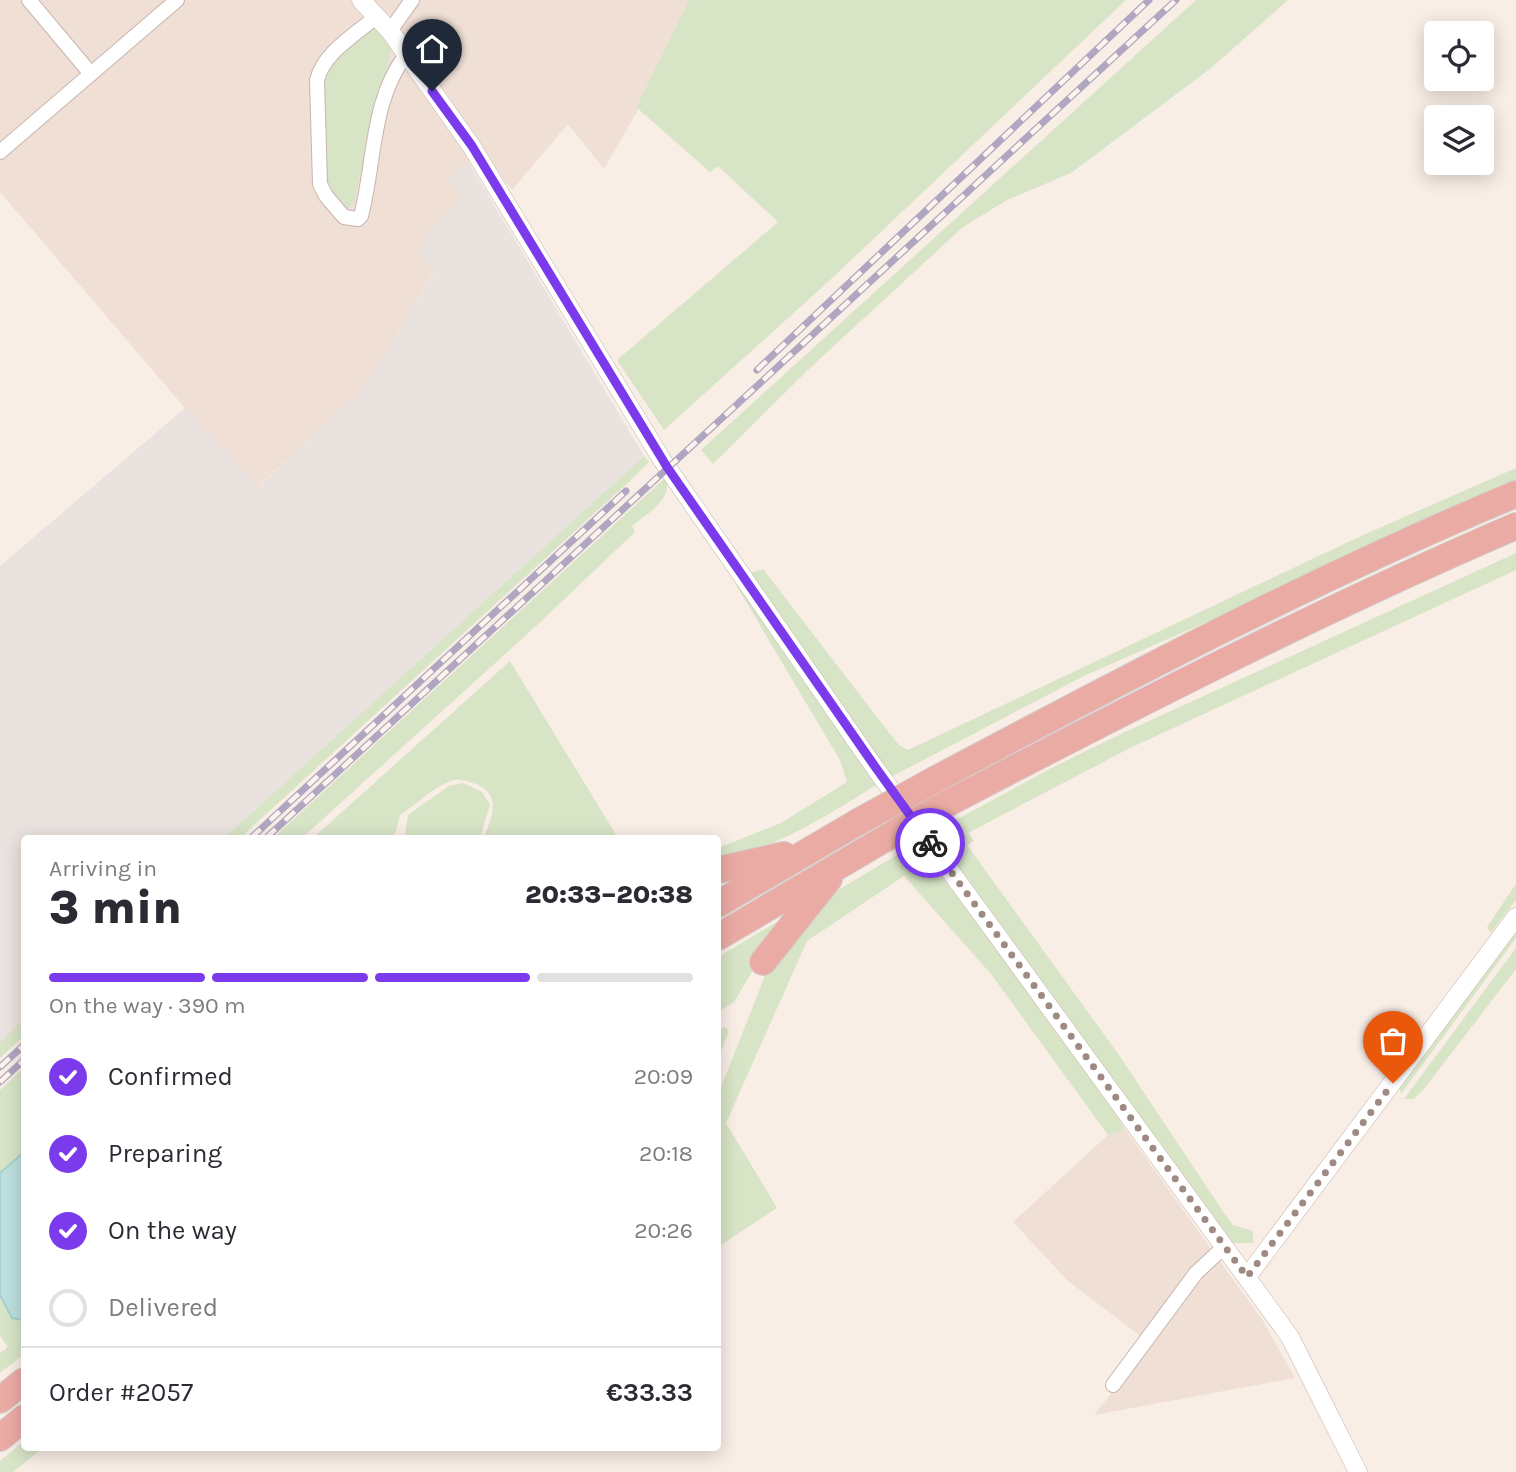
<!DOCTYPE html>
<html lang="en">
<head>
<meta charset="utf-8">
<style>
  :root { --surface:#fff; --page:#f7f7f7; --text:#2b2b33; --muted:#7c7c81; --line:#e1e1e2; --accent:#7c3aed }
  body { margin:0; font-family:Karla,sans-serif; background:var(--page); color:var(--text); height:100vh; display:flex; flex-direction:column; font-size:26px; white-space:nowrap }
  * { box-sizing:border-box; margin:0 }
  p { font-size:23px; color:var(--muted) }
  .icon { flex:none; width:38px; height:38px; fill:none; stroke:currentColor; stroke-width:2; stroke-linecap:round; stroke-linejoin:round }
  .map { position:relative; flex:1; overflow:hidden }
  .sheet { position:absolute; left:21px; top:835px; width:700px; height:616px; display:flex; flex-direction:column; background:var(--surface); border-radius:7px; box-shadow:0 4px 18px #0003 }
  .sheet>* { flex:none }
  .buttons { position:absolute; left:1424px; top:21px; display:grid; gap:14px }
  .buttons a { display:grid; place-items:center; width:70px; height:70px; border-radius:7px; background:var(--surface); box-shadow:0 4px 18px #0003; font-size:35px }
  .pin { position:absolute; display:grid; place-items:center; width:60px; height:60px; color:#fff; margin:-72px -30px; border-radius:50% 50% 50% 0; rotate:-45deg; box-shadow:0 0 7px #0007 }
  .pin .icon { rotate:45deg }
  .courier { position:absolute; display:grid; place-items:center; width:70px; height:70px; margin:-35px; border:5px solid #7c3aed; border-radius:50%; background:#fff; color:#222; box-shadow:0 2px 9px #0007 }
  .overview em { font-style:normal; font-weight:800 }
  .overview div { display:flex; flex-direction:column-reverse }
  .overview { display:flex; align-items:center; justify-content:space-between; height:119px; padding:0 28px }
  h1 { font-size:46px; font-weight:800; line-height:52px }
  .bar { display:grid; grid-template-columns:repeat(4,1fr); gap:10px 7px; align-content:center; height:84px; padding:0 28px }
  .bar i { height:9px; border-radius:5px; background:var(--line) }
  .bar .selected { background:var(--accent) }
  .bar p { grid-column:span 4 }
  .line { display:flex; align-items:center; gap:18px; padding:0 28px; border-top:2px solid var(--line) }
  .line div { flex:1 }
  ol { padding:0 28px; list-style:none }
  li { display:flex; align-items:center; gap:21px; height:77px }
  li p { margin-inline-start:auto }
  li .icon { padding:7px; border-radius:50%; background:var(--accent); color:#fff; stroke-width:4 }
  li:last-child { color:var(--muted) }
  li i { width:38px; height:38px; border:4px solid var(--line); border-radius:50% }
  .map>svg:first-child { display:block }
  .residential { fill:#efdfd5 }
  .industrial { fill:#e9e2df }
  .green { fill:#d8e4c6 }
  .water { fill:#bde0de; stroke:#a5d0cf; stroke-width:2 }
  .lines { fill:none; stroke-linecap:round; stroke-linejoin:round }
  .minor-casing { stroke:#c8b5ae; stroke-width:16 }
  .tertiary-casing { stroke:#c8b5ae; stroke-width:19 }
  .motorway-casing { stroke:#d4ccca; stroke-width:28 }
  .minor { stroke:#fff; stroke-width:14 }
  .tertiary { stroke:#fff; stroke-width:18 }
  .motorway { stroke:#ebaba5; stroke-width:26 }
  .rail-casing { stroke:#b0a6c1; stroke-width:7 }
  .rail { stroke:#fcf3eb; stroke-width:4.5; stroke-dasharray:13; stroke-linecap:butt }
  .motorway-bridge-casing { stroke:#d4ccca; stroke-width:28; stroke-linecap:butt }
  .motorway-bridge { stroke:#ebaba5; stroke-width:26 }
  .done { stroke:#9f8a83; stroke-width:7; stroke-dasharray:0 12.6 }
  .route { stroke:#7c3aed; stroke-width:9 }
</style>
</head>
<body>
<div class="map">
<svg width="1516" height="1472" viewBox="0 0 1516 1472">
  <rect width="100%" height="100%" fill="#f9eee6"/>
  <g class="residential">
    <path d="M 0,0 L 689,0 L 636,107 L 638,110 L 604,169 L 568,124 L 512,190 L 490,162 L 471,159 L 448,178 L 463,198 L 435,225 L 435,270 L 364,388 L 258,486 L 185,408 L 0,192 Z"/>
    <path d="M 1125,1129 L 1263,1321 L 1295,1378 L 1094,1415 L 1151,1344 L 1068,1281 L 1013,1222 L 1108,1135 Z"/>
  </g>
  <path class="industrial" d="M 468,161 L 644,456 L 224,838 L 24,838 L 24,1019 L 0,1042 L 0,566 L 185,408 L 259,486 L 364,388 L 435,271 L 417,253 L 435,225 L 463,198 L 447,178 Z"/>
  <g class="green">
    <path d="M 689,0 L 1126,0 L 828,282 L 664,430 L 617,360 L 778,222 L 718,166 L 710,172 L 636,107 Z"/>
    <path d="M 1196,0 L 1288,0 L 1211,68 L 1071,173 L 1007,200 L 963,227 L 811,367 L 713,464 L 701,450 Z"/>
    <path d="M 376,25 L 393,43 L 353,204 L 346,210 L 324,185 L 323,83 L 334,61 Z"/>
    <path d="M 644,456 L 649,462 L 632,479 L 240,838 L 224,838 Z"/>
    <path d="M 1516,468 L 1516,483 L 1370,550 L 1086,675 L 891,777 L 750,573 L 763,569 L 890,734 L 899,745 L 908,750 L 1361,536 Z"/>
    <path d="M 665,478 C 675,499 646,514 632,526 L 635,532 L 535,627 L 302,838 L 273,838 Z"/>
    <path d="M 1516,553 L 1516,570 L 1130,748 L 968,833 L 974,841 L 967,845 L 1119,1055 L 1224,1213 L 1233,1225 L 1253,1231 L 1253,1243 L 1233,1243 L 1216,1225 L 930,834 L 1055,766 L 1123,733 Z"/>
    <path d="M 738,583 L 876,785 C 826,817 776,847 718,862 L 718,848 L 781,823 L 847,782 L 840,760 L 736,585 Z"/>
    <path d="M 510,661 L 618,838 L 484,838 C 492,816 503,793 473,783 C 465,781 459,778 451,781 C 433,787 416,805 400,815 L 396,832 L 390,838 L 313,838 Z"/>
    <path d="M 463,783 L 482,792 L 490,805 L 480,838 L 401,838 L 405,834 L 408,815 L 449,786 Z"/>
    <path d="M 917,843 L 1104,1095 L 1125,1129 L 1108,1135 L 991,974 L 904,876 L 807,941 L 726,1123 L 777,1208 L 718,1247 L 718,1095 L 768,968 L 833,893 Z"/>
    <path d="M 1516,884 L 1516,900 L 1491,933 L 1487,927 Z"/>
    <path d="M 785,917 L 734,1002 L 718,1012 L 718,957 Z"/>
    <path d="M 1516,929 L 1516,938 L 1401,1094 L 1399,1087 Z"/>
    <path d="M 1516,948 L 1516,969 L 1424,1089 L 1414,1099 L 1404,1099 Z"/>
    <path d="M 24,1019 L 24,1036 L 0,1058 L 0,1042 Z"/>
    <path d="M 724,1027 L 727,1028 L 728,1033 L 718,1059 L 718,1030 Z"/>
    <path d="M 24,1067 L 24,1152 L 0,1173 L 0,1090 Z"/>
    <path d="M 0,1295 L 12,1318 L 24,1320 L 24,1354 L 0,1373 L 0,1353 L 8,1347 L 0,1336 Z"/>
    <path d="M 24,1441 L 24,1447 L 44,1447 L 13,1472 L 0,1472 L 0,1461 Z"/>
  </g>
  <path class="water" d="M 24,1152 L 24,1320 L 12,1318 L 0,1295 L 0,1173 Z"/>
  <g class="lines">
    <defs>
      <g id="minor">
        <path d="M 29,0 L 91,74"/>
        <path d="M 377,16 C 355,35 324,52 317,80 L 320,184 L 326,196 L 344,217 L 358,219 L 361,216 C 375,163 371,100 406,55"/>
        <path d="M 390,31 L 412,0"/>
        <path d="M 0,152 L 177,0"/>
        <path d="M 1113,1385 L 1196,1273 L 1225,1246"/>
      </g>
      <g id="tertiary">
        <path d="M 361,0 L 390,31 L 472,147 L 662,460 L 875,768 L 1290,1337 L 1358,1472"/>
        <path d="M 1247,1277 L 1516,917"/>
      </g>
      <g id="motorway">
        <path d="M 936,779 C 1126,678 1317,577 1516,494"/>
        <path d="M 950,802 C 1136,705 1323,609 1516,526"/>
        <path d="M 718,870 L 784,855"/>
        <path d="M 718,904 L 858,822"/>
        <path d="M 718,937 L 903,828"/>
        <path d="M 763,962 L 829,879"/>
        <path d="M 0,1400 L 24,1381"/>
        <path d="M 0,1438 L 24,1418"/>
      </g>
    </defs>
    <use href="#minor" class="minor-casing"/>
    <use href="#tertiary" class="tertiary-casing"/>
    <use href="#motorway" class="motorway-casing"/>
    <use href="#minor" class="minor"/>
    <use href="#tertiary" class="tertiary"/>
    <use href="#motorway" class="motorway"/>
    <defs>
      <g id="rail">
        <path d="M 757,370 L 1149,0"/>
        <path d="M 251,838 L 626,491"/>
        <path d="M 266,838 L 1176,0"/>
        <path d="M 0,1067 L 24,1045"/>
        <path d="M 0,1082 L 24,1060"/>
      </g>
    </defs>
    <use href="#rail" class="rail-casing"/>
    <use href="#rail" class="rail"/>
    <defs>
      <g id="motorway-bridge">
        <path d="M 858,822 L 936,779"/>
        <path d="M 903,828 L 950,802"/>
      </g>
    </defs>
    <use href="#motorway-bridge" class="motorway-bridge-casing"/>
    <use href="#motorway-bridge" class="motorway-bridge"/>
  </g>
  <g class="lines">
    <path class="done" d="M 930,843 L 1247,1277 L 1393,1083"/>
    <path class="route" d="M 432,91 L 472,146 L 667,467 L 876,768 L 930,843"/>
  </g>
</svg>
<div class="buttons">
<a><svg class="icon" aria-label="locate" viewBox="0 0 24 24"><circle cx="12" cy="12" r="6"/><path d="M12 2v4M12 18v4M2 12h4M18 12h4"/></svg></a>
<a><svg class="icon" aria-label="layers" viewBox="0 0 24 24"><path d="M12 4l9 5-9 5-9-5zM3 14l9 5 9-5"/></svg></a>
</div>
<div class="pin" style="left:1393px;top:1083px;background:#ea580c"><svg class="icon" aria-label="bag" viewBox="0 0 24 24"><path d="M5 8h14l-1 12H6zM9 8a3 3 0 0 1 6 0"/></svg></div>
<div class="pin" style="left:432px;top:91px;background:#1f2937"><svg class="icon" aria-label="home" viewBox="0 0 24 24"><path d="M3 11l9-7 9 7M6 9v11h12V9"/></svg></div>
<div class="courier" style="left:930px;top:843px"><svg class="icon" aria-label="bike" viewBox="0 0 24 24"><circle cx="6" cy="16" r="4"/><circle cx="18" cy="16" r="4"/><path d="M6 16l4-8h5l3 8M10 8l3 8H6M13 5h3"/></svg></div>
<section class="sheet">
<div class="overview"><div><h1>3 min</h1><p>Arriving in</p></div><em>20:33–20:38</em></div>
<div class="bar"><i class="selected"></i><i class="selected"></i><i class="selected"></i><i></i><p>On the way · 390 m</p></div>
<ol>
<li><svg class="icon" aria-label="check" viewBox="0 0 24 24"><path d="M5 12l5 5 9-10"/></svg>Confirmed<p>20:09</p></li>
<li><svg class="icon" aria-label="check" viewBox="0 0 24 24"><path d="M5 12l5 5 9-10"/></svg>Preparing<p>20:18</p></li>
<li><svg class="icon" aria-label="check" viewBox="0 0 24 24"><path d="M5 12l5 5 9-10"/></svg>On the way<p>20:26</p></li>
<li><i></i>Delivered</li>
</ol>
<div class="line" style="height:91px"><div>Order #2057</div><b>€33.33</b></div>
</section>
</div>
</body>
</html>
